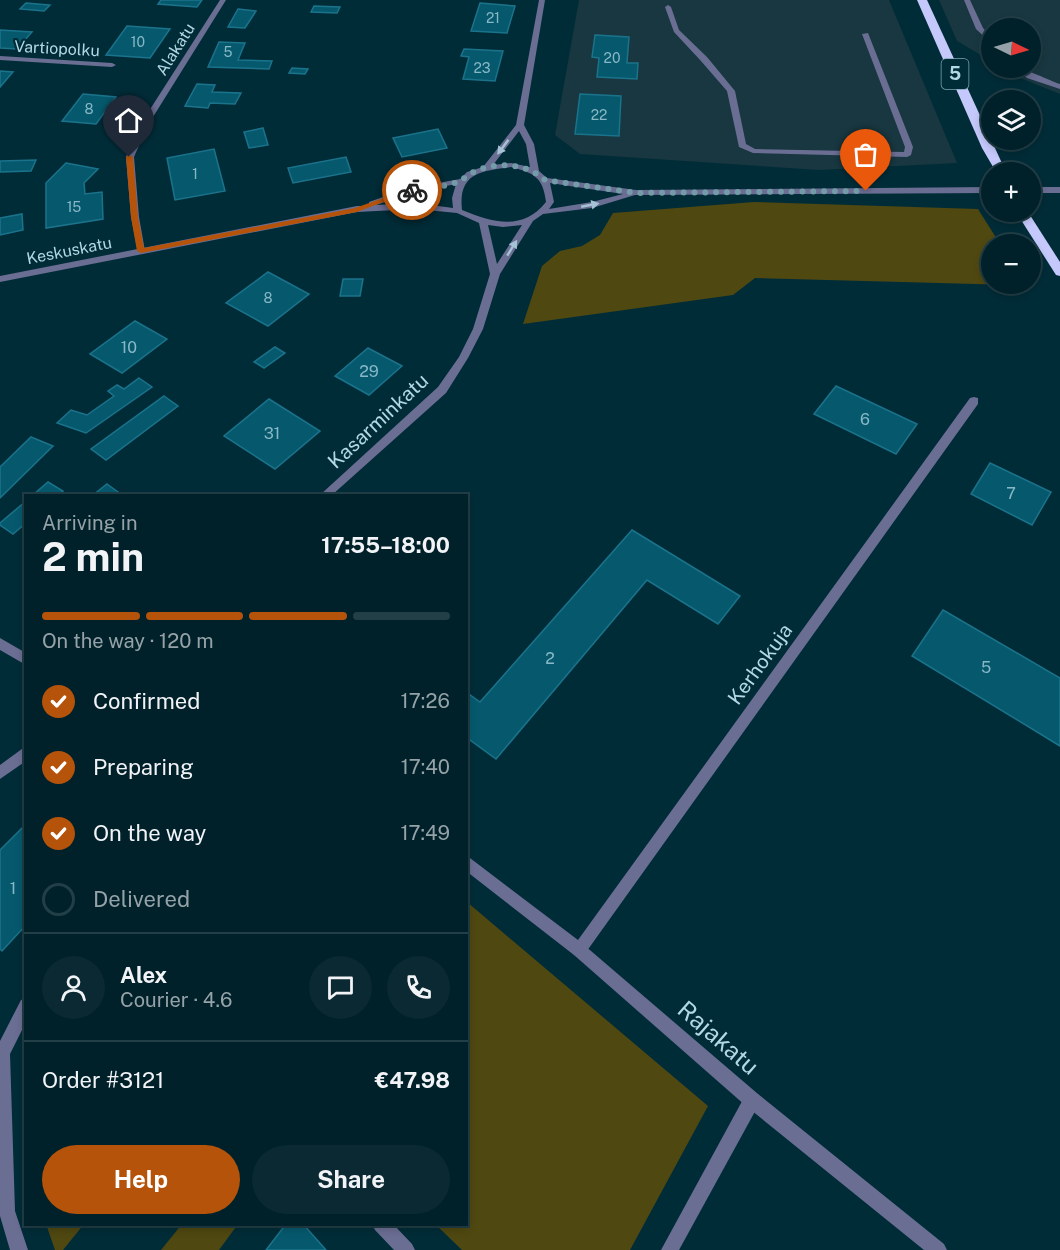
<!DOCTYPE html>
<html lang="en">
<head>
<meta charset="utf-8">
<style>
  :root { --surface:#00212a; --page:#0a2932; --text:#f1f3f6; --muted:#95a3a8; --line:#223e47; --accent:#b45309 }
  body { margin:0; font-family:"Public Sans",sans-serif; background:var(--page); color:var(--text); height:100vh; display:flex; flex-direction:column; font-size:22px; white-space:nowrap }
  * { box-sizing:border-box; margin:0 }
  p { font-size:20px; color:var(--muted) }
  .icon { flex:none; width:33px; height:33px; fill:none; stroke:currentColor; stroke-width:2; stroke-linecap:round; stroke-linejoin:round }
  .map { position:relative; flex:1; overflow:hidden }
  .side { position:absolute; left:24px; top:494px; width:444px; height:732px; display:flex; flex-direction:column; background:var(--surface); border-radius:0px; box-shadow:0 3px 9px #0003,0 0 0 2px var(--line) }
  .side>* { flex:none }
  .needle { width:39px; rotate:95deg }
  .tools { position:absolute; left:981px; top:18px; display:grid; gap:12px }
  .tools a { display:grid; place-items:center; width:60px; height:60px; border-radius:50%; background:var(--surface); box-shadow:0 3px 9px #0003,0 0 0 2px var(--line); font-size:30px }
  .pin { position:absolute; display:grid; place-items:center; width:51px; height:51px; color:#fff; margin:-62px -26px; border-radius:50% 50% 50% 0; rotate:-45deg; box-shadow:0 0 6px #0007 }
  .pin .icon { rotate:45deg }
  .courier { position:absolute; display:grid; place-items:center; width:60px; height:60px; margin:-30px; border:4px solid #b45309; border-radius:50%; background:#fff; color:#222; box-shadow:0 2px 8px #0007 }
  .overview em { font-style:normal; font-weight:700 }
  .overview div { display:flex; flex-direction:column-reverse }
  .overview { display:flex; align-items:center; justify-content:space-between; height:102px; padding:0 18px }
  h1 { font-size:39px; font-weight:700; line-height:45px }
  .bar { display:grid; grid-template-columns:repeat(4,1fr); gap:9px 6px; align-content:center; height:72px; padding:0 18px }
  .bar i { height:8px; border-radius:4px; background:var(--line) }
  .bar .on { background:var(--accent) }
  .bar p { grid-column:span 4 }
  .line { display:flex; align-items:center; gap:15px; padding:0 18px; border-top:2px solid var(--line) }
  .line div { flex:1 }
  .round { display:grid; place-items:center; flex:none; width:63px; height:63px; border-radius:32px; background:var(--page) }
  ol { padding:0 18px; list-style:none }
  li { display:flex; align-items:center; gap:18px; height:66px }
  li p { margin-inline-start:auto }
  li .icon { padding:6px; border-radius:50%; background:var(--accent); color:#fff; stroke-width:4 }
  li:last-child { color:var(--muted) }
  li i { width:33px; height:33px; border:3px solid var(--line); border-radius:50% }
  .button { display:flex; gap:12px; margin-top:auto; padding:12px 18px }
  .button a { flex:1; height:69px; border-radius:36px; background:var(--accent); color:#fff; font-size:24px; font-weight:700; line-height:69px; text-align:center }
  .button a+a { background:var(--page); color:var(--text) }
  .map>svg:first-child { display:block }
  .built { fill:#183740 }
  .green { fill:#4f4811 }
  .building { fill:#06596d; stroke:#1b738b; stroke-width:1.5 }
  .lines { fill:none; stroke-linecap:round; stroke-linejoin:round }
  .service { fill:#6b6e93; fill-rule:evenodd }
  .minor { fill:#6b6e93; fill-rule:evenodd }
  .tertiary { fill:#6b6e93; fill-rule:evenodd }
  .trunk { fill:#c4c8fa; fill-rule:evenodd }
  .oneway { fill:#a5c3d5 }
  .route { fill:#b45309 }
  .done { stroke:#749ca8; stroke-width:6; stroke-dasharray:0 10.8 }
  .labels { text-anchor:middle; stroke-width:4.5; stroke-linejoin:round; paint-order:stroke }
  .far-number-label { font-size:14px; fill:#88b8c7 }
  .far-street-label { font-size:16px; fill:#b3d8e5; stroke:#002c38 }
  .number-label { font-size:16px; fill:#88b8c7 }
  .shield { fill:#002c38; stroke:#7da4b1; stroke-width:1.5 }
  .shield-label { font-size:18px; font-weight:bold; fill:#b3d8e5 }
  .street-label { font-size:20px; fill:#b3d8e5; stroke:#002c38 }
  .near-street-label { font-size:24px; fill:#b3d8e5; stroke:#002c38 }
</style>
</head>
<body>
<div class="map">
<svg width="1060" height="1250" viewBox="0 0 1060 1250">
  <rect width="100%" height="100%" fill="#002c38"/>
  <g class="built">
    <path d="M 579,0 L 889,0 L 957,163 L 819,170 L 580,154 L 555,135 Z"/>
    <path d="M 939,0 L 1060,0 L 1060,94 L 1020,78 L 1002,68 L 1030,68 L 1030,28 L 992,28 L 991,61 L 957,41 Z"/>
  </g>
  <g class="green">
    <path d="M 754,202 L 978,209 L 1000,244 L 992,244 L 992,284 L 1013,285 L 755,278 L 733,295 L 523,324 L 542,266 L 560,251 L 582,246 L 600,235 L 613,213 Z"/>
    <path d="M 467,902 L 708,1106 L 630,1250 L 462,1250 L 435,1224 L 466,1224 Z"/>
    <path d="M 46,1224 L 84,1224 L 63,1250 L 55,1250 Z"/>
    <path d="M 182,1224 L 238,1224 L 219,1250 L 161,1250 Z"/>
  </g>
  <g class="building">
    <path d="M 161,0 L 202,0 L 197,7 L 158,4 Z"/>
    <path d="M 26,3 L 50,5 L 44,11 L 20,9 Z"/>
    <path d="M 480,3 L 515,6 L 507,33 L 471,31 Z"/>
    <path d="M 314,6 L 340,7 L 337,13 L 311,12 Z"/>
    <path d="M 238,9 L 256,11 L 245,28 L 228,27 Z"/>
    <path d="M 127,26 L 170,29 L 150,58 L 106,55 Z"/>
    <path d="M 0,30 L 32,32 L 17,49 L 0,48 Z"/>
    <path d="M 595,35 L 629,37 L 627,63 L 638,63 L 637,79 L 597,77 L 599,58 L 592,57 Z"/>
    <path d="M 219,42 L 245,43 L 238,60 L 272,61 L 269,69 L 208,67 Z"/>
    <path d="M 464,49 L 503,51 L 495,81 L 463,79 L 469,57 L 461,56 Z"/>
    <path d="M 292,68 L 308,69 L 305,74 L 289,73 Z"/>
    <path d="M 0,71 L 13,72 L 0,87 Z"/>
    <path d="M 197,84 L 215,85 L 212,92 L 241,93 L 235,104 L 210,103 L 208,108 L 185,106 Z"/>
    <path d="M 83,94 L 116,97 L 96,124 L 62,121 Z"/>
    <path d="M 580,94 L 621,96 L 619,136 L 575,134 Z"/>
    <path d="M 263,128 L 268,145 L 249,148 L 244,132 Z"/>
    <path d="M 438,129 L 447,148 L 402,157 L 393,138 Z"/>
    <path d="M 214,149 L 225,191 L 175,200 L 167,158 Z"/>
    <path d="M 346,157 L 351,172 L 293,183 L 288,168 Z"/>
    <path d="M 36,160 L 31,171 L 0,172 L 0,161 Z"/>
    <path d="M 66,163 L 98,169 L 84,183 L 85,194 L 102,192 L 103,219 L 46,228 L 46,183 Z"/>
    <path d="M 22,214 L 23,230 L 0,235 L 0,218 Z"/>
    <path d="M 268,272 L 309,294 L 268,326 L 226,303 Z"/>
    <path d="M 343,279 L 363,279 L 360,296 L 340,296 Z"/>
    <path d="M 135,321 L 167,339 L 122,373 L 90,354 Z"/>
    <path d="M 275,347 L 285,353 L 264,368 L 254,362 Z"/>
    <path d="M 368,348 L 402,366 L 369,395 L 335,376 Z"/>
    <path d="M 139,378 L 152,387 L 86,433 L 57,423 L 71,410 L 87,415 L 114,396 L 108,391 L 117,385 L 124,389 Z"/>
    <path d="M 836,386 L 917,424 L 896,454 L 814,414 Z"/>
    <path d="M 164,396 L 178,406 L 106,460 L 91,449 Z"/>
    <path d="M 269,399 L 320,431 L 275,469 L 224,436 Z"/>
    <path d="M 31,437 L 53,446 L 0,498 L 0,467 Z"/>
    <path d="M 990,463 L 1051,492 L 1032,525 L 971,494 Z"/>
    <path d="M 48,482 L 63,491 L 58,495 L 33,495 Z"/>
    <path d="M 107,484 L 122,495 L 93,495 L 98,491 Z"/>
    <path d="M 26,501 L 26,523 L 13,534 L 0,525 L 0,523 Z"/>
    <path d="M 632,530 L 740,596 L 718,624 L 647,580 L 496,759 L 466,737 L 466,692 L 480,702 Z"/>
    <path d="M 943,610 L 1060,678 L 1060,746 L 912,656 Z"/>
    <path d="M 26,824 L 26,925 L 2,951 L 0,949 L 0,850 Z"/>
    <path d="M 286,1224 L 303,1224 L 326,1250 L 266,1250 Z"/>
  </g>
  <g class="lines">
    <g class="service">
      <path d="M 964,0 L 970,0 L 983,28 L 992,37 L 992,44 L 976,29 Z"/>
      <path d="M 668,5 L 671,7 L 679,30 L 707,57 L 735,91 L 746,144 L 755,149 L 904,152 L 905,147 L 862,34 L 868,33 L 913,147 L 911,155 L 907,157 L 753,153 L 739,147 L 727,91 L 701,61 L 674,32 L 665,7 Z"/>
      <path d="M 1015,68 C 1023,67 1050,81 1060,84 L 1060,89 L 1027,78 Z"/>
      <path d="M 974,397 L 978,398 L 978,404 L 584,955 L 579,957 L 574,955 L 466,871 L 466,855 L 578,940 L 970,398 Z"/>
      <path d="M 26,998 L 26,1022 L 10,1054 L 15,1211 L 28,1250 L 10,1250 L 0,1216 L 0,1041 L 21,1000 Z"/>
      <path d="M 752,1092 L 758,1094 L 760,1100 L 758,1106 L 679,1250 L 661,1250 L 746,1094 Z"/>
      <path d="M 372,1224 L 393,1224 L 412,1244 L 415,1250 L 394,1250 L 375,1230 Z"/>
    </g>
    <g class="minor">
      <path d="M 220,0 L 226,0 L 148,125 L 134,157 L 139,217 L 145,251 L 141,254 L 138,253 L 131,217 L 126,157 L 140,125 Z"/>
      <path d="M 0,56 L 112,63 L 116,65 L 112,67 L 0,60 Z"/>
      <path d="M 0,638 L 26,653 L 26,665 L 0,650 Z"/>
      <path d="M 579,943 L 584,945 L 758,1094 L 944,1244 L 947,1250 L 924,1250 L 746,1106 L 574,955 L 572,950 L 574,945 Z"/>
    </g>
    <g class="tertiary">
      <path d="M 539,0 L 545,0 L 524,125 L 534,144 L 539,171 L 547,178 L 636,190 L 992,187 L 992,193 L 635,195 L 592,208 L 543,214 L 533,221 L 500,274 L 483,329 L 468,358 L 446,393 L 332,495 L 320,495 L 438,387 L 459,357 L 473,329 L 490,274 L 479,223 L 457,213 L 416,209 L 357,212 L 0,282 L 0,276 L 357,206 L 369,206 L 369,202 L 406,189 L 460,179 L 467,172 L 483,167 L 516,125 ZM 519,131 L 526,144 L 530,167 L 511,163 L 493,165 ZM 511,167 C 534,173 543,177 546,202 C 522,232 492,222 462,210 C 458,173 480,171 511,167 ZM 550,183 L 623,194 L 592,202 L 549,209 L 554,202 ZM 456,184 L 452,198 L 453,208 L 416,203 L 376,205 L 411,193 ZM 488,225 L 503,227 L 522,225 L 497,264 Z"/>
      <rect x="1030" y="187" width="30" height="6"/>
      <path d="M 26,746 L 26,761 L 0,779 L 0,765 Z"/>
    </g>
    <g class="trunk">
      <path d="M 917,0 L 927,0 L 1006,172 L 996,172 L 982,148 Z"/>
      <path d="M 1016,212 L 1028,212 L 1060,262 L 1060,276 L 1056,275 Z"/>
    </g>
  </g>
  <defs><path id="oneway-solid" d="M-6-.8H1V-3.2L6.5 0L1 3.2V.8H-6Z" transform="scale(1.5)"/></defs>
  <g class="oneway">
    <use href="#oneway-solid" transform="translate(503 147) rotate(127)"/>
    <use href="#oneway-solid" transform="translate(590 205) rotate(-11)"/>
    <use href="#oneway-solid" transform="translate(512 248) rotate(-58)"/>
  </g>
  <path class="route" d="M 129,155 L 133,157 L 138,217 L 144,248 L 355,208 L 409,189 L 415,190 L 357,212 L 141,253 L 137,251 L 131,217 L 126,157 Z"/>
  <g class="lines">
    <path class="done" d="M 412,190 C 426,188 444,187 458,182 C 463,180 466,176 470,174 C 493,161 525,162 545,180 L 636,193 L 866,191"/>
  </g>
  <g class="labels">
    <g class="far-number-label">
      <text x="493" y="23">21</text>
      <text x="138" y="47">10</text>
      <text x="228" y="57">5</text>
      <text x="612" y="63">20</text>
      <text x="482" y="73">23</text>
      <text x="89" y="114">8</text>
      <text x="599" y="120">22</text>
      <text x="195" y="179">1</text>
      <text x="74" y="212">15</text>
      <text x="268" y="303">8</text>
    </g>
    <g class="far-street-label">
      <text transform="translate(57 48) rotate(3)" y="6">Vartiopolku</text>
      <text transform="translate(175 49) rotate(-58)" y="6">Alakatu</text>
      <text transform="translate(69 250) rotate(-11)" y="6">Keskuskatu</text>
    </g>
    <g class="number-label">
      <text x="129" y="353">10</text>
      <text x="369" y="377">29</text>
      <text x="865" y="425">6</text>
      <text x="272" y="439">31</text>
      <text x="1011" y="499">7</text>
      <text x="550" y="664">2</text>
      <text x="986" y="673">5</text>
      <text x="13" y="894">1</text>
    </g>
    <rect class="shield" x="941.5" y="59" width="27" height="30" rx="4.5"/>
    <g class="shield-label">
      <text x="955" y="80">5</text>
    </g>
    <g class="street-label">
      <text transform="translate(378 421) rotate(-43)" y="7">Kasarminkatu</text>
      <text transform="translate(760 664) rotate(-54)" y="7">Kerhokuja</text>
    </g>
    <g class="near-street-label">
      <text transform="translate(718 1038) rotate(41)" y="8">Rajakatu</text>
    </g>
  </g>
</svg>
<div class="tools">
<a><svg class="needle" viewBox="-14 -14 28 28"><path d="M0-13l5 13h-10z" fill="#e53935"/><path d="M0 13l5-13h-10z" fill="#95a3a8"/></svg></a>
<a><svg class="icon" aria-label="layers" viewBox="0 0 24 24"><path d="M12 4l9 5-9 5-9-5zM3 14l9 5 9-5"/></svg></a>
<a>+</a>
<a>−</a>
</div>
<div class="pin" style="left:866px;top:191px;background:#ea580c"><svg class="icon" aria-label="bag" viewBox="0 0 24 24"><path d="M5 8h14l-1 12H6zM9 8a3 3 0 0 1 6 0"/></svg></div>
<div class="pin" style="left:129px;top:157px;background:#1f2937"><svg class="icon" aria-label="home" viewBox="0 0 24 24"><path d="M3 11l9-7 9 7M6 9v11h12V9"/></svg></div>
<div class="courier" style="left:412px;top:190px"><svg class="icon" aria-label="bike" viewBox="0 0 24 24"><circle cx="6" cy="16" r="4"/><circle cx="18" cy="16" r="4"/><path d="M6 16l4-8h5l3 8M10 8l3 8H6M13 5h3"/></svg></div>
<section class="side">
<div class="overview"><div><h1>2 min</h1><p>Arriving in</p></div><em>17:55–18:00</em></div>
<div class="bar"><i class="on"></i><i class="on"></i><i class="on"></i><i></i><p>On the way · 120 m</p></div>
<ol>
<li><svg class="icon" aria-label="check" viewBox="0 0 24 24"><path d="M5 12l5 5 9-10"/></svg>Confirmed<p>17:26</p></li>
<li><svg class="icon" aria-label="check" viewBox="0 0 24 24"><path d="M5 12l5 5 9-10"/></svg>Preparing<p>17:40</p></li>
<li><svg class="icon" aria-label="check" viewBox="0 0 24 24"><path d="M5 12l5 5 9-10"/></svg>On the way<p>17:49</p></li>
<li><i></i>Delivered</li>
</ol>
<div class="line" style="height:108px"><a class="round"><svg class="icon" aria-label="person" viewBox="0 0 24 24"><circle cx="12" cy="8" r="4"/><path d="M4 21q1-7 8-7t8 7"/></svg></a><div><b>Alex</b><p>Courier · 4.6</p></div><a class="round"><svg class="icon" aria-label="chat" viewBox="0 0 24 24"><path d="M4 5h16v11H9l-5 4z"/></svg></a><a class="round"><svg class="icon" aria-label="phone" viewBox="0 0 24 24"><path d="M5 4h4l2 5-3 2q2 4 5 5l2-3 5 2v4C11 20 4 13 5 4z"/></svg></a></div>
<div class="line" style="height:78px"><div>Order #3121</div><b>€47.98</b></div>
<div class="button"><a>Help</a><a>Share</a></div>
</section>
</div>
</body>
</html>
